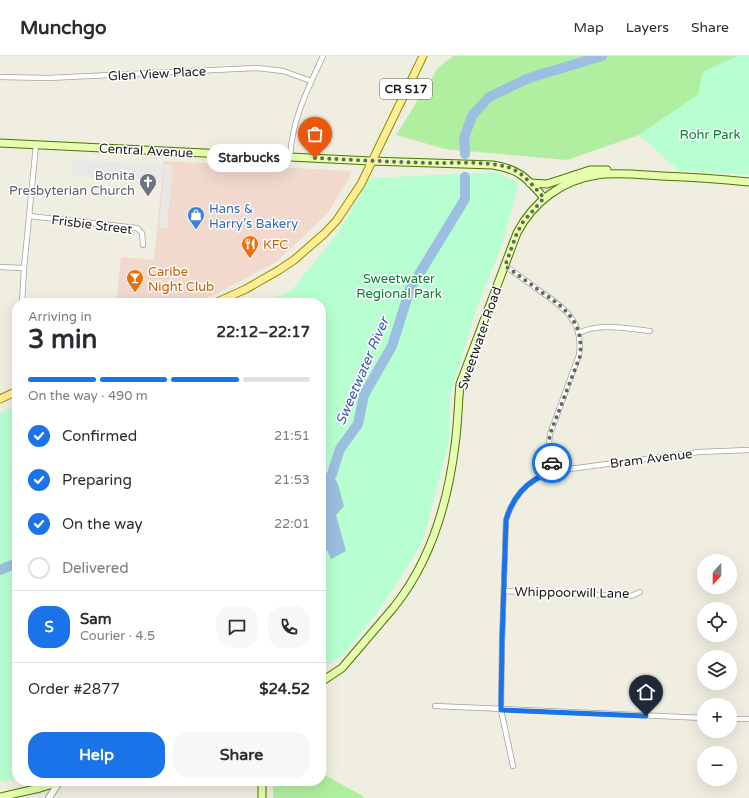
<!DOCTYPE html>
<html lang="en">
<head>
<meta charset="utf-8">
<style>
  :root { --surface:#fff; --page:#f7f7f7; --text:#2b2b33; --muted:#7c7c81; --line:#e1e1e2; --accent:#1a73e8 }
  body { margin:0; font-family:"Varela Round",sans-serif; background:var(--page); color:var(--text); height:100vh; display:flex; flex-direction:column; font-size:15px; white-space:nowrap }
  * { box-sizing:border-box; margin:0 }
  p { font-size:13px; color:var(--muted) }
  .icon { flex:none; width:22px; height:22px; fill:none; stroke:currentColor; stroke-width:2; stroke-linecap:round; stroke-linejoin:round }
  .map { position:relative; flex:1; overflow:hidden }
  .panel { position:absolute; left:12px; top:242px; width:314px; height:488px; display:flex; flex-direction:column; background:var(--surface); border-radius:16px; box-shadow:0 4px 16px #0002 }
  .panel>* { flex:none }
  .needle { width:26px; rotate:201deg }
  .fabs { position:absolute; left:697px; top:498px; display:grid; gap:8px }
  .fabs a { display:grid; place-items:center; width:40px; height:40px; border-radius:50%; background:var(--surface); box-shadow:0 4px 16px #0002; font-size:20px }
  .pin { position:absolute; display:grid; place-items:center; width:34px; height:34px; color:#fff; margin:-41px -17px; border-radius:50% 50% 50% 0; rotate:-45deg; box-shadow:0 0 4px #0007 }
  .pin .icon { rotate:45deg }
  .courier { position:absolute; display:grid; place-items:center; width:40px; height:40px; margin:-20px; border:3px solid #1a73e8; border-radius:50%; background:#fff; color:#222; box-shadow:0 1px 5px #0007 }
  .bubble { position:absolute; height:28px; border-radius:14px; background:var(--surface); box-shadow:0 4px 16px #0002; font-size:13px; font-weight:700; line-height:28px; text-align:center }
  .headline em { font-style:normal; font-weight:700 }
  .headline div { display:flex; flex-direction:column-reverse }
  .headline { display:flex; align-items:center; justify-content:space-between; height:68px; padding:0 16px }
  h1 { font-size:26px; font-weight:700; line-height:30px }
  .bar { display:grid; grid-template-columns:repeat(4,1fr); gap:6px 4px; align-content:center; height:48px; padding:0 16px }
  .bar i { height:5px; border-radius:3px; background:var(--line) }
  .bar .current { background:var(--accent) }
  .bar p { grid-column:span 4 }
  .line { display:flex; align-items:center; gap:10px; padding:0 16px; border-top:1px solid var(--line) }
  .line div { flex:1 }
  .round { display:grid; place-items:center; flex:none; width:42px; height:42px; border-radius:16px; background:var(--page) }
  ol { padding:0 16px; list-style:none }
  li { display:flex; align-items:center; gap:12px; height:44px }
  li p { margin-inline-start:auto }
  li .icon { padding:4px; border-radius:50%; background:var(--accent); color:#fff; stroke-width:4 }
  li:last-child { color:var(--muted) }
  li i { width:22px; height:22px; border:2px solid var(--line); border-radius:50% }
  .cta { display:flex; gap:8px; margin-top:auto; padding:8px 16px }
  .cta a { flex:1; height:46px; border-radius:16px; background:var(--accent); color:#fff; font-size:16px; font-weight:700; line-height:46px; text-align:center }
  .cta a+a { background:var(--page); color:var(--text) }
  header { display:flex; align-items:center; gap:24px; box-sizing:border-box; height:56px; padding:0 20px; background:var(--surface); border-bottom:1px solid var(--line) }
  header strong { font-size:19px }
  nav { display:flex; gap:22px; margin-inline-start:auto; font-size:14px }
  .map>svg:first-child { display:block }
  .commercial { fill:#f2d9cd }
  .grass { fill:#b1efa0 }
  .park { fill:#b7ffd0 }
  .parking { fill:#e8e8e8 }
  .water { fill:#9cbfe1 }
  .lines { fill:none; stroke-linecap:round; stroke-linejoin:round }
  .river { stroke:#9cbfe1; stroke-width:10 }
  .minor-casing { stroke:#a3a3a3; stroke-width:6 }
  .tertiary-casing { stroke:#a3a3a3; stroke-width:8 }
  .secondary-casing { stroke:#497600; stroke-width:9 }
  .primary-casing { stroke:#948b00; stroke-width:9 }
  .minor { stroke:#fff; stroke-width:4.5 }
  .tertiary { stroke:#fff; stroke-width:6 }
  .secondary { stroke:#e5ffae; stroke-width:7 }
  .primary { stroke:#ffee95; stroke-width:7 }
  .done { stroke:#666661; stroke-width:4; stroke-dasharray:0 7.2 }
  .route { stroke:#1a73e8; stroke-width:5 }
  .labels { text-anchor:middle; stroke-width:3; stroke-linejoin:round; paint-order:stroke }
  .shield { fill:#fff; stroke:#606060; stroke-width:1 }
  .shield-label { font-size:12px; font-weight:bold; fill:#1c1c1c }
  .street-label { font-size:13px; fill:#1c1c1c; stroke:#fff }
  .park-label { font-size:13px; fill:#01832f; stroke:#fff }
  .worship-label { font-size:13px; fill:#5b616d; stroke:#fff; text-anchor:end }
  .shop-label { font-size:13px; fill:#366cbe; stroke:#fff; text-anchor:start }
  .food-label { font-size:13px; fill:#c56008; stroke:#fff; text-anchor:start }
  .water-label { font-size:14px; font-style:italic; fill:#405ab4; stroke:#fff }
</style>
</head>
<body>
<header>
<strong>Munchgo</strong>
<nav><a>Map</a><a>Layers</a><a>Share</a></nav>
</header>
<div class="map">
<svg width="749" height="742" viewBox="0 0 749 742">
  <rect width="100%" height="100%" fill="#efeee0"/>
  <path class="commercial" d="M 164,105 L 350,115 L 351,118 L 328,157 L 276,206 L 220,236 L 195,247 L 116,247 L 121,201 L 154,204 Z"/>
  <g class="grass">
    <path d="M 453,0 L 738,0 L 703,16 L 698,39 L 639,79 L 567,104 L 445,93 L 396,79 L 438,12 Z"/>
    <path d="M 321,717 L 363,740 L 364,742 L 273,742 L 273,725 L 321,725 Z"/>
  </g>
  <g class="park">
    <path d="M 738,0 L 749,0 L 749,119 L 679,115 L 639,79 L 698,39 L 703,16 Z"/>
    <path d="M 497,116 L 519,128 L 503,186 L 476,254 L 450,340 L 449,385 L 423,485 L 389,540 L 344,599 L 321,612 L 321,247 L 261,247 L 291,235 L 338,177 L 370,122 Z"/>
    <path d="M 17,348 L 17,722 L 0,726 L 0,357 Z"/>
  </g>
  <g class="parking">
    <path d="M 73,104 L 163,109 L 162,126 L 72,120 Z"/>
    <path d="M 165,108 L 173,109 L 167,172 L 159,172 Z"/>
  </g>
  <path class="water" d="M 332,418 L 338,428 L 344,450 L 336,459 L 346,495 L 331,503 L 327,494 L 321,498 L 321,420 Z"/>
  <g class="lines">
    <g class="river">
      <path d="M 465,98 L 464,82 L 472,60 L 489,41 L 529,22 L 602,0"/>
      <path d="M 321,435 L 332,418 L 340,393 L 358,368 L 364,339 L 392,290 L 410,233 L 465,143 L 465,121"/>
      <path d="M 0,514 L 17,507"/>
    </g>
    <defs>
      <g id="minor">
        <path d="M 0,21 L 48,22 L 257,12 L 283,15 L 311,25"/>
        <path d="M 290,100 C 293,61 307,35 323,0"/>
        <path d="M 29,160 L 137,172 L 142,177 L 143,189"/>
        <path d="M 505,210 C 517,218 529,227 540,235 C 565,252 584,266 579,299 L 550,378 C 548,390 550,402 554,415"/>
        <path d="M 0,211 L 24,212"/>
        <path d="M 22,247 L 24,212 L 36,89"/>
        <path d="M 579,277 C 600,266 627,273 650,275"/>
        <path d="M 504,535 L 621,540 L 631,540 L 640,536"/>
        <path d="M 435,650 L 704,662"/>
        <path d="M 730,663 L 749,663"/>
        <path d="M 513,710 L 501,654 L 502,586 L 506,464 C 511,447 521,432 536,423 C 542,420 548,418 554,415 L 699,396 L 749,394"/>
      </g>
      <path id="tertiary" d="M 49,742 L 59,726"/>
      <g id="secondary">
        <path d="M 0,87 L 371,105 L 493,109 C 519,113 527,122 544,142"/>
        <path d="M 530,127 L 547,128 L 590,114 L 607,114"/>
        <path d="M 321,626 L 342,612 L 394,551 C 430,506 448,446 455,389 C 458,369 458,349 460,328 L 517,177 C 533,146 562,124 597,119 C 618,116 641,119 661,120 C 690,121 720,123 749,126"/>
        <path d="M 0,741 L 40,732 L 63,725"/>
        <path d="M 262,742 L 262,725"/>
      </g>
      <g id="primary">
        <path d="M 215,247 L 246,233 L 279,214 L 294,204 L 325,177 L 337,164 L 361,128 L 423,0"/>
        <path d="M 0,343 L 17,335"/>
      </g>
    </defs>
    <use href="#minor" class="minor-casing"/>
    <use href="#tertiary" class="tertiary-casing"/>
    <use href="#secondary" class="secondary-casing"/>
    <use href="#primary" class="primary-casing"/>
    <use href="#minor" class="minor"/>
    <use href="#tertiary" class="tertiary"/>
    <use href="#secondary" class="secondary"/>
    <use href="#primary" class="primary"/>
  </g>
  <g class="lines">
    <path class="done" d="M 315,102 C 354,104 394,106 434,107 C 456,107 485,105 507,111 C 522,115 534,131 544,142 L 523,166 L 517,177 L 505,210 C 517,218 529,227 540,235 C 565,252 584,266 580,300 L 550,378 L 549,386 L 552,407"/>
    <path class="route" d="M 552,407 L 554,415 C 548,418 542,420 536,423 C 521,432 511,447 506,464 L 502,586 L 501,654 L 646,660"/>
  </g>
  <defs>
    <symbol id="church-pin" viewBox="-11 -11 22 30"><path d="M0 17L-7.5 6A9.5 9.5 0 1 1 7.5 6Z" fill="#6b7280" stroke="#fff"/><path d="M-1.2-6h2.4v3.5h3.3v2.4h-3.3V6h-2.4V-.1h-3.3v-2.4h3.3Z" fill="#fff"/></symbol>
    <symbol id="shop-pin" viewBox="-11 -11 22 30"><path d="M0 17L-7.5 6A9.5 9.5 0 1 1 7.5 6Z" fill="#3f7fe0" stroke="#fff"/><path d="M-5-2.5h2.3a2.7 3.5 0 0 1 5.4 0H5L5.5 6h-11ZM-1.5-2.5h3a1.5 2.3 0 0 0-3 0Z" fill="#fff"/></symbol>
    <symbol id="restaurant-pin" viewBox="-11 -11 22 30"><path d="M0 17L-7.5 6A9.5 9.5 0 1 1 7.5 6Z" fill="#e8710a" stroke="#fff"/><path d="M-5-6h1v4h1v-4h1v4h1v-4h1v5L-1.5 .5V6h-2V.5L-5-1ZM5-6V6H3V1.5H1.5Q1.5-4 5-6Z" fill="#fff"/></symbol>
    <symbol id="bar-pin" viewBox="-11 -11 22 30"><path d="M0 17L-7.5 6A9.5 9.5 0 1 1 7.5 6Z" fill="#e8710a" stroke="#fff"/><path d="M-6-5H6L.8 .8V4.5H3.5V6h-7V4.5H-.8V.8Z" fill="#fff"/></symbol>
  </defs>
  <g fill-rule="evenodd">
    <use href="#church-pin" x="138" y="116" width="20" height="27"/>
    <use href="#shop-pin" x="186" y="149" width="20" height="27"/>
    <use href="#restaurant-pin" x="240" y="178" width="20" height="27"/>
    <use href="#bar-pin" x="125" y="212" width="20" height="27"/>
  </g>
  <g class="labels">
    <rect class="shield" x="380" y="23" width="52" height="20" rx="3"/>
    <g class="shield-label">
      <text x="406" y="37">CR S17</text>
    </g>
    <g class="street-label">
      <text transform="translate(157 17) rotate(-3)" y="5">Glen View Place</text>
      <text transform="translate(146 94) rotate(3)" y="5">Central Avenue</text>
      <text transform="translate(92 168) rotate(7)" y="5">Frisbie Street</text>
      <text transform="translate(479 282) rotate(-71)" y="5">Sweetwater Road</text>
      <text transform="translate(651 402) rotate(-7)" y="5">Bram Avenue</text>
      <text transform="translate(572 536) rotate(1)" y="5">Whippoorwill Lane</text>
    </g>
    <g class="park-label">
      <text x="710" y="83">Rohr Park</text>
      <text x="399" y="227">Sweetwater<tspan x="399" dy="15">Regional Park</tspan></text>
    </g>
    <g class="worship-label">
      <text x="135" y="124">Bonita<tspan x="135" dy="15">Presbyterian Church</tspan></text>
    </g>
    <g class="shop-label">
      <text x="209" y="157">Hans &amp;<tspan x="209" dy="15">Harry’s Bakery</tspan></text>
    </g>
    <g class="food-label">
      <text x="263" y="193">KFC</text>
      <text x="148" y="220">Caribe<tspan x="148" dy="15">Night Club</tspan></text>
    </g>
    <g class="water-label">
      <text transform="translate(362 315) rotate(-67)" y="5">Sweetwater River</text>
    </g>
  </g>
</svg>
<div class="fabs">
<a><svg class="needle" viewBox="-14 -14 28 28"><path d="M0-13l5 13h-10z" fill="#e53935"/><path d="M0 13l5-13h-10z" fill="#7c7c81"/></svg></a>
<a><svg class="icon" aria-label="locate" viewBox="0 0 24 24"><circle cx="12" cy="12" r="6"/><path d="M12 2v4M12 18v4M2 12h4M18 12h4"/></svg></a>
<a><svg class="icon" aria-label="layers" viewBox="0 0 24 24"><path d="M12 4l9 5-9 5-9-5zM3 14l9 5 9-5"/></svg></a>
<a>+</a>
<a>−</a>
</div>
<div class="pin" style="left:315px;top:102px;background:#ea580c"><svg class="icon" aria-label="bag" viewBox="0 0 24 24"><path d="M5 8h14l-1 12H6zM9 8a3 3 0 0 1 6 0"/></svg></div>
<div class="pin" style="left:646px;top:660px;background:#1f2937"><svg class="icon" aria-label="home" viewBox="0 0 24 24"><path d="M3 11l9-7 9 7M6 9v11h12V9"/></svg></div>
<div class="courier" style="left:552px;top:407px"><svg class="icon" aria-label="car" viewBox="0 0 24 24"><path d="M5 17H2v-5l4-1 3-4h7l3 4 3 1v5h-3M9 17h6M6 11h13"/><circle cx="7" cy="17" r="2"/><circle cx="17" cy="17" r="2"/></svg></div>
<div class="bubble" style="left:207px;top:88px;width:84px">Starbucks</div>
<section class="panel">
<div class="headline"><div><h1>3 min</h1><p>Arriving in</p></div><em>22:12–22:17</em></div>
<div class="bar"><i class="current"></i><i class="current"></i><i class="current"></i><i></i><p>On the way · 490 m</p></div>
<ol>
<li><svg class="icon" aria-label="check" viewBox="0 0 24 24"><path d="M5 12l5 5 9-10"/></svg>Confirmed<p>21:51</p></li>
<li><svg class="icon" aria-label="check" viewBox="0 0 24 24"><path d="M5 12l5 5 9-10"/></svg>Preparing<p>21:53</p></li>
<li><svg class="icon" aria-label="check" viewBox="0 0 24 24"><path d="M5 12l5 5 9-10"/></svg>On the way<p>22:01</p></li>
<li><i></i>Delivered</li>
</ol>
<div class="line" style="height:72px"><b class="round" style="background:var(--accent);color:#fff">S</b><div><b>Sam</b><p>Courier · 4.5</p></div><a class="round"><svg class="icon" aria-label="chat" viewBox="0 0 24 24"><path d="M4 5h16v11H9l-5 4z"/></svg></a><a class="round"><svg class="icon" aria-label="phone" viewBox="0 0 24 24"><path d="M5 4h4l2 5-3 2q2 4 5 5l2-3 5 2v4C11 20 4 13 5 4z"/></svg></a></div>
<div class="line" style="height:52px"><div>Order #2877</div><b>$24.52</b></div>
<div class="cta"><a>Help</a><a>Share</a></div>
</section>
</div>
</body>
</html>
